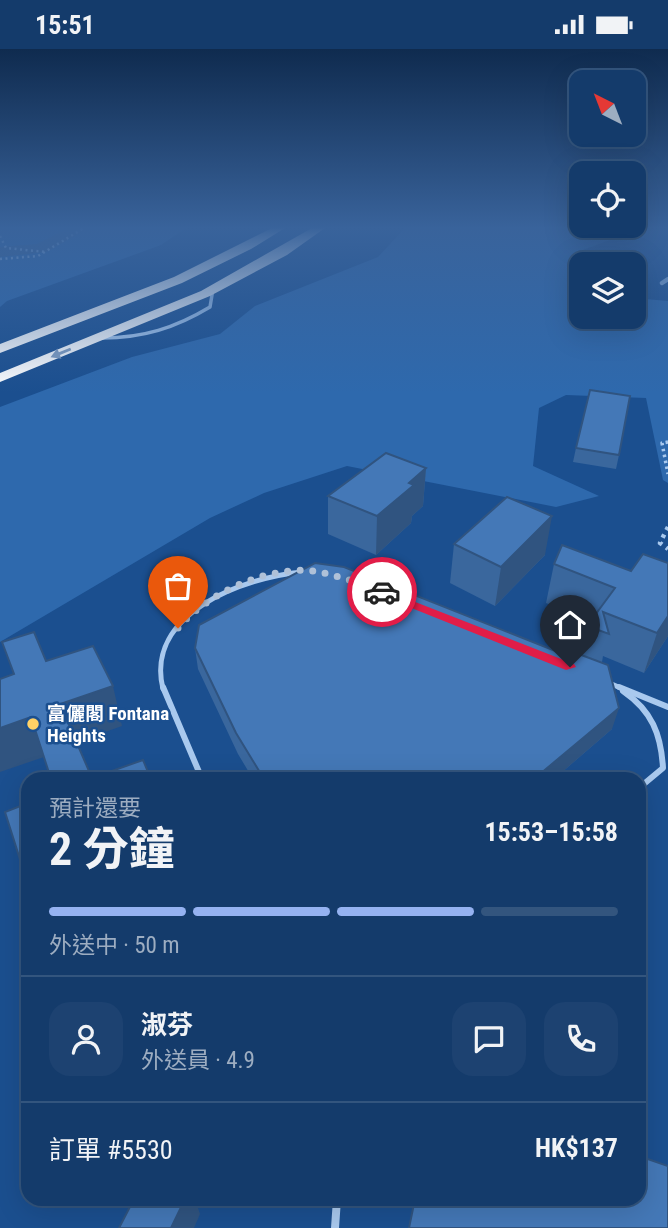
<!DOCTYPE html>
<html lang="zh-TW">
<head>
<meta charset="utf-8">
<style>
  :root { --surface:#143b6b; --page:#1d4271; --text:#f1f3f6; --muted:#9dadc1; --line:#33557e; --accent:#95b2f1 }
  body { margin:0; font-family:"Roboto Condensed","Noto Sans TC",sans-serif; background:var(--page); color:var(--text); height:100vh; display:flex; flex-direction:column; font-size:26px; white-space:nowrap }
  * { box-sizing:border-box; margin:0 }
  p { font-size:23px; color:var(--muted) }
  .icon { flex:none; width:38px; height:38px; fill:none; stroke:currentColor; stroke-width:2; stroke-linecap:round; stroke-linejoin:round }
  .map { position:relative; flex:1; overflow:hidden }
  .drawer { position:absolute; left:21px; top:723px; width:625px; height:434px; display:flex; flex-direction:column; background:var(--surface); border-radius:21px; box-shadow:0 7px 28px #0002,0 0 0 2px var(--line) }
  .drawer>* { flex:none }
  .needle { width:46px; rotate:318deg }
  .controls { position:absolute; left:569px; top:21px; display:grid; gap:14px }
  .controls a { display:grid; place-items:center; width:77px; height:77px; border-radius:14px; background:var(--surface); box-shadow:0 7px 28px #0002,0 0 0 2px var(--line); font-size:35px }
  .pin { position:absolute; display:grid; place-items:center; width:60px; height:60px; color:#fff; margin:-72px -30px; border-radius:50% 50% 50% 0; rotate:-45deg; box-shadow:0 0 7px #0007 }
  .pin .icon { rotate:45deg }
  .courier { position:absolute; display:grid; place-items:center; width:70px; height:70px; margin:-35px; border:5px solid #e11d48; border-radius:50%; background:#fff; color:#222; box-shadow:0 2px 9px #0007 }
  .headline em { font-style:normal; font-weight:700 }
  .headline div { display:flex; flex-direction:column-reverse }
  .headline { display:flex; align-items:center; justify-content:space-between; height:119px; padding:0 28px }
  h1 { font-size:46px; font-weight:700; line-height:52px }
  .bar { display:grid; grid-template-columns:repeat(4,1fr); gap:10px 7px; align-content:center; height:84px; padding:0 28px }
  .bar i { height:9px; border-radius:5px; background:var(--line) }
  .bar .active { background:var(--accent) }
  .bar p { grid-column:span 4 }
  .line { display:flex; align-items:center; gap:18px; padding:0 28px; border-top:2px solid var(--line) }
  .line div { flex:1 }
  .round { display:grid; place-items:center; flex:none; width:74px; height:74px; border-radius:21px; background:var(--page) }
  .status { display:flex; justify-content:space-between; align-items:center; height:49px; padding:0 35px; background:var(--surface); direction:ltr }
  .status svg { height:19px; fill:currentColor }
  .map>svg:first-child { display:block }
  .green { fill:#2e69ad }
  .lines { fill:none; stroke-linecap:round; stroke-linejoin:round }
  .canal { fill:#3c6290; fill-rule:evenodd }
  .path-far2 { stroke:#a9c9ee; stroke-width:2.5; stroke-dasharray:2 3.5; stroke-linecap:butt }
  .path-far1 { stroke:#a9c9ee; stroke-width:3.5; stroke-dasharray:2.5 3.5; stroke-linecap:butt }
  .path { stroke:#a9c9ee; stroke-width:4.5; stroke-dasharray:3.5 5; stroke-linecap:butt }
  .lane-far3 { stroke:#a9c9ee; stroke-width:3.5 }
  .lane-far2 { stroke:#a9c9ee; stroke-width:5 }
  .lane-far1 { stroke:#a9c9ee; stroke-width:6 }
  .lane { stroke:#a9c9ee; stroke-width:8 }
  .street { stroke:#a9c9ee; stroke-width:4.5 }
  .highway { fill:#fff; fill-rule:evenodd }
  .wall { fill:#3a679d }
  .shaded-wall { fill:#305480 }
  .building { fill:#4478b7; stroke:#305480; stroke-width:2 }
  .oneway { fill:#829ec1 }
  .route { fill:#e11d48 }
  .done { stroke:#afc1d8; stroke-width:7; stroke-dasharray:0 12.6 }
  .poi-dot { fill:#ffd166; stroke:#1b4f8f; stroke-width:2.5 }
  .labels { text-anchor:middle; stroke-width:5; stroke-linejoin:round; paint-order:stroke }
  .poi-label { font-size:19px; font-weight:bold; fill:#fff; stroke:#1b4f8f; text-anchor:start }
</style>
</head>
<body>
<div class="status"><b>15:51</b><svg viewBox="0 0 49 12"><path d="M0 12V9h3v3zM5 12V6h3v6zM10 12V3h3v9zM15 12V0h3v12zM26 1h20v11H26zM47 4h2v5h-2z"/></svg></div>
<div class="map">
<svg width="668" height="1179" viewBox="0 0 668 1179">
  <rect width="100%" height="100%" fill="#1b4f8f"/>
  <g class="green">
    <path d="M 0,179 L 186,179 L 161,196 L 7,252 L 0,258 Z"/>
    <path d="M 405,179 L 610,179 L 610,191 L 580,202 L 592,215 L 581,215 L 581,268 L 634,268 L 634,249 L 668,252 L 668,434 L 663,431 L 646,349 L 566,346 L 539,359 L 533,417 L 599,447 L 556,458 L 347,417 L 264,444 L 210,469 L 0,593 L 0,358 L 132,308 L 220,285 L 255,257 L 378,208 Z"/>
  </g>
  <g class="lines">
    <path class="canal" d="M 68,179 L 89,179 L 46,203 L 0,208 L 0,198 L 37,195 Z"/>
    <g class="path-far2">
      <path d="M 0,187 L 6,199 L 46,203"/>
      <path d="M 0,210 L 38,207 L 84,179"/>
    </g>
    <path class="path-far1" d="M 668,393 L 662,394 L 668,425"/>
    <path class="path" d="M 668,478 L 660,494 L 668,500"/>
    <path class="lane-far3" d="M 102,289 C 143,289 175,279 210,258 L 213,240"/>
    <g class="lane-far2">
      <path d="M 607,633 L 623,640"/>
      <path d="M 163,640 C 144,564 245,528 303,523"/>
    </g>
    <g class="lane-far1">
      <path d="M 163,638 L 202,730"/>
      <path d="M 619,638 L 668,658"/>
      <path d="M 623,642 C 652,662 661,685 663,719 L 639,739"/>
    </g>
    <path class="lane" d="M 335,1179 L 337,1150"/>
    <path class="street" d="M 662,234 L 668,230"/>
    <g class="highway">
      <path d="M 272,179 L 285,179 L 251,200 L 182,234 L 0,304 L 0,295 L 174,228 Z"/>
      <path d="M 312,179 L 325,179 L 287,206 L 210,247 L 0,333 L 0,324 L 201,242 Z"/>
    </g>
  </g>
  <g class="wall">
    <path d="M 576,399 L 619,406 L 616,420 L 573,413 Z"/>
    <path d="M 426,419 L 423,457 L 412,467 L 411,474 L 376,506 L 328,485 L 328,447 Z"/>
    <path d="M 454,495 L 545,506 L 495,557 L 450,534 Z"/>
    <path d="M 554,515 L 631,522 L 668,587 L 644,624 L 603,607 L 602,613 L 612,680 L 554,730 L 253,730 L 238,705 L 198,620 L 195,599 L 573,609 L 580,605 L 587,577 L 590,573 L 546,554 Z"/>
  </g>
  <g class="shaded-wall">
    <path d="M 426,419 L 423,457 L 412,467 L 411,474 L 376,506 L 377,467 L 409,434 Z"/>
    <path d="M 552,467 L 545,506 L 495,557 L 501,518 Z"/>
    <path d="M 668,567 L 668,587 L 644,624 L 657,584 Z"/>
    <path d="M 113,637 L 122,677 L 71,695 L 60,655 Z"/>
    <path d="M 619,659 L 612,680 L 554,730 L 534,730 Z"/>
    <path d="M 31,668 L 44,708 L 0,723 L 0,679 Z"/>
    <path d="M 28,821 L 28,834 L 24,823 Z"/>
    <path d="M 185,1150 L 195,1150 L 200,1165 L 194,1179 L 171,1179 Z"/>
  </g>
  <g class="building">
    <path d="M 590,341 L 630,347 L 619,406 L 576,399 Z"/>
    <path d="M 386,404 L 426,419 L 409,434 L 414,436 L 377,467 L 328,447 Z"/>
    <path d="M 507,448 L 552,467 L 501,518 L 454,495 Z"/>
    <path d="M 562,496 L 631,522 L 643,505 L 668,514 L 668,567 L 657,584 L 603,563 L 609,585 L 587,577 L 615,539 L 554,515 Z"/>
    <path d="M 315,514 L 344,518 L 573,609 L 576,604 L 608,616 L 619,659 L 534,730 L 264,730 L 236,684 L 195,599 L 199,576 Z"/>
    <path d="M 34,583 L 46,612 L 93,597 L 113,637 L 60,655 L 92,729 L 143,711 L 151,730 L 51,730 L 31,668 L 0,679 L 0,630 L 14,625 L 2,593 Z"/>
    <path d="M 28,754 L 28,821 L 24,823 L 5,763 Z"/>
    <path d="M 639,1107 L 668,1117 L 668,1179 L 409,1179 L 415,1150 L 639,1150 Z"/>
    <path d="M 134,1150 L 185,1150 L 171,1179 L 119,1179 Z"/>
  </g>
  <defs><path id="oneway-solid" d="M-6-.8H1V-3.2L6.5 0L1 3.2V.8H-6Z" transform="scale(1.75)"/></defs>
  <use class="oneway" href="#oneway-solid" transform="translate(61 304) rotate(158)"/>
  <linearGradient id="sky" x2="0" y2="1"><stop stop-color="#0f2b4f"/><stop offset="0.52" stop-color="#39639b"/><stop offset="1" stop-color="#39639b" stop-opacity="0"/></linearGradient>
  <rect width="668" height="344" fill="url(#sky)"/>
  <path class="route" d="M 382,540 L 574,615 L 576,618 L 566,621 L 379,546 L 379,541 Z"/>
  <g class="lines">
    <path class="done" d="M 178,579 C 208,543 273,514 320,523 C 341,528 363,535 382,543"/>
  </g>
  <circle class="poi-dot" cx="33" cy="675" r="7"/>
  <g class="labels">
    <g class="poi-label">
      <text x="47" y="671">富儷閣 Fontana<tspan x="47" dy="22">Heights</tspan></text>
    </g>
  </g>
</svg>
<div class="controls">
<a><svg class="needle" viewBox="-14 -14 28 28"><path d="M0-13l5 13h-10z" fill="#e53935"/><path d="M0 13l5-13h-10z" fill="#9dadc1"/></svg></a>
<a><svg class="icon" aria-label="locate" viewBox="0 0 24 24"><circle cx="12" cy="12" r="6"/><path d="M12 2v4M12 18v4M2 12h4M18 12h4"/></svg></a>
<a><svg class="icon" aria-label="layers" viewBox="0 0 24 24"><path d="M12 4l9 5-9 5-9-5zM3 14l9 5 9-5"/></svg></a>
</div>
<div class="pin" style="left:178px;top:579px;background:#ea580c"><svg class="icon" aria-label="bag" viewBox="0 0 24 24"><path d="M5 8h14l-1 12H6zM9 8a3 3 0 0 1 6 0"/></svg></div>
<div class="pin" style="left:570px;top:618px;background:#1f2937"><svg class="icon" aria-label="home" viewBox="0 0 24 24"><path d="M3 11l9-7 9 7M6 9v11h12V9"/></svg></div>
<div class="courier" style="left:382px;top:543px"><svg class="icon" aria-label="car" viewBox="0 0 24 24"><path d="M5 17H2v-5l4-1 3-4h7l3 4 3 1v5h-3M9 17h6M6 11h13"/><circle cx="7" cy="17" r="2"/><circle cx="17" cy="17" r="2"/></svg></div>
<section class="drawer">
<div class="headline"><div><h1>2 分鐘</h1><p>預計還要</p></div><em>15:53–15:58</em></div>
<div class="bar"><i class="active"></i><i class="active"></i><i class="active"></i><i></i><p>外送中 · 50 m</p></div>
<div class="line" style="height:126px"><a class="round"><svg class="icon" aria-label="person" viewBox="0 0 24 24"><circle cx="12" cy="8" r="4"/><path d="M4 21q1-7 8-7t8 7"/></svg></a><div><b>淑芬</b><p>外送員 · 4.9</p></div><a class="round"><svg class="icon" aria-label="chat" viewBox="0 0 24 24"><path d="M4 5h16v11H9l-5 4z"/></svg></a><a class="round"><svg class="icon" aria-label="phone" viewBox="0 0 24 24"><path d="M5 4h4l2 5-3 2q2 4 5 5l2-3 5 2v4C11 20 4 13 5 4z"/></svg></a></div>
<div class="line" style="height:91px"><div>訂單 #5530</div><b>HK$137</b></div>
</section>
</div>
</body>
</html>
